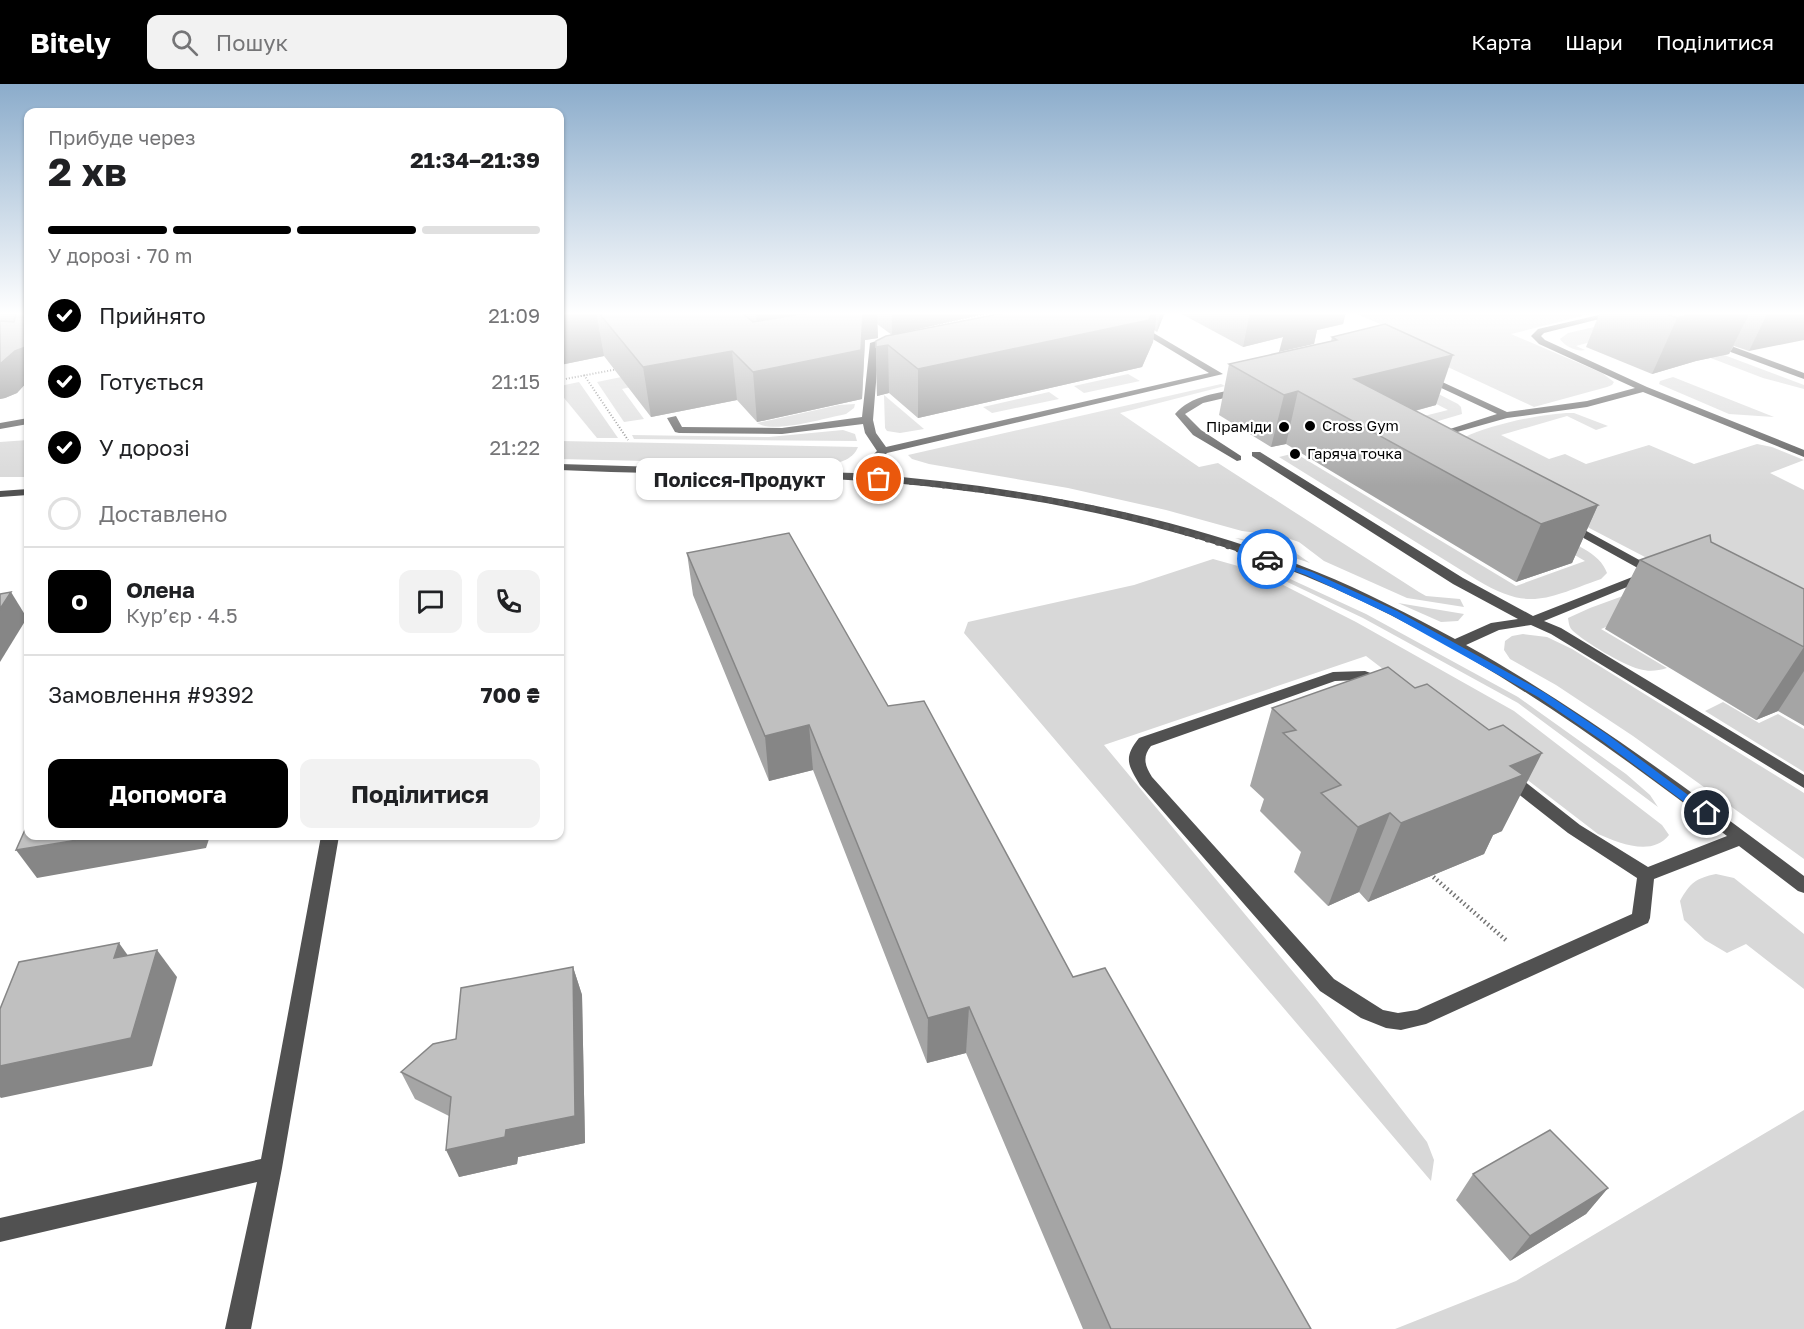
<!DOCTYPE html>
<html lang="uk">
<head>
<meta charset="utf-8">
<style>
  :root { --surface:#fff; --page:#f2f2f2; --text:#202124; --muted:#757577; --line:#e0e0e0; --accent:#000 }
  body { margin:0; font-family:"Golos Text",sans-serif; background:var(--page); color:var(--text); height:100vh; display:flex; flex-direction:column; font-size:22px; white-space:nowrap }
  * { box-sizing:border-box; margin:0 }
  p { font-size:20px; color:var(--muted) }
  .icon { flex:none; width:33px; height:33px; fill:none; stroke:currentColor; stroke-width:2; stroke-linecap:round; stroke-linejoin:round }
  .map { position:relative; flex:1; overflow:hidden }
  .drawer { position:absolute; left:24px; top:24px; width:540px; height:732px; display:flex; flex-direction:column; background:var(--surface); border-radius:12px; box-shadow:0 2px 4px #0004 }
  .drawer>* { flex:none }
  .pin { position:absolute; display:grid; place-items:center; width:51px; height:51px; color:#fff; margin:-26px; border:3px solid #fff; border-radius:50%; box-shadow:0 2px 6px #0007 }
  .courier { position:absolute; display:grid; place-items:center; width:60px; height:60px; margin:-30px; border:4px solid #1a73e8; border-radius:50%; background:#fff; color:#222; box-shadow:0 2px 8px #0007 }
  .bubble { position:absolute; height:42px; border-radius:12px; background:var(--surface); box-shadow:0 2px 4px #0004; font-size:20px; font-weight:700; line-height:42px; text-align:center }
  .headline em { font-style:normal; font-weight:700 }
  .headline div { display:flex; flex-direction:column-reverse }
  .headline { display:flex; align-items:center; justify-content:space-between; height:102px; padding:0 24px }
  h1 { font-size:39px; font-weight:700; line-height:45px }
  .bar { display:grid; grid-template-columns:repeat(4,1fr); gap:9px 6px; align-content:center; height:72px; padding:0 24px }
  .bar i { height:8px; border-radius:4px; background:var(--line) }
  .bar .active { background:var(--accent) }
  .bar p { grid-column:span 4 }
  .line { display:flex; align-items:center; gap:15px; padding:0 24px; border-top:2px solid var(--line) }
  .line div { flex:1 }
  .round { display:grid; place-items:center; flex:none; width:63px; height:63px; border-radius:12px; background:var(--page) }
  ol { padding:0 24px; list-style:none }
  li { display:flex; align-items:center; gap:18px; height:66px }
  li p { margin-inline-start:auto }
  li .icon { padding:6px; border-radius:50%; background:var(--accent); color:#fff; stroke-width:4 }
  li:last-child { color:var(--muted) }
  li i { width:33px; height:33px; border:3px solid var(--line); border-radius:50% }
  .button { display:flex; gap:12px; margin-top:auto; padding:12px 24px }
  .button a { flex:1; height:69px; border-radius:12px; background:var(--accent); color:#fff; font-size:24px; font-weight:700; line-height:69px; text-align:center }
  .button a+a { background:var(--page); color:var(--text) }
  header { display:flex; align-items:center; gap:36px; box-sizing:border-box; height:84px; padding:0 30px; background:var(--accent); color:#fff }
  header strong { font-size:28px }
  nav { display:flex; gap:33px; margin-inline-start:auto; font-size:21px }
  .search { width:420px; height:54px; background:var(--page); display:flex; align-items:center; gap:15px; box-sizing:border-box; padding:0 21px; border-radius:12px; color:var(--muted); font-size:22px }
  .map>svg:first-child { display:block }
  .green { fill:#d8d8d8 }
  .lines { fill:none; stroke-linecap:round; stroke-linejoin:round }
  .path-far1 { stroke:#737373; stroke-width:2; stroke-dasharray:1 2; stroke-linecap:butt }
  .path { stroke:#737373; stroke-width:4.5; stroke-dasharray:1.5 3; stroke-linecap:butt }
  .minor { fill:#515151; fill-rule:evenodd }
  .wall { fill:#a5a5a5 }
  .shaded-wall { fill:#868686 }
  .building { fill:#c0c0c0; stroke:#868686; stroke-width:1.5 }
  .route { fill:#1a73e8 }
  .done { stroke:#595959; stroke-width:6; stroke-dasharray:0 10.8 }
  .poi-dot { fill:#000; stroke:#fff; stroke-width:2 }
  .labels { text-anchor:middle; stroke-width:4.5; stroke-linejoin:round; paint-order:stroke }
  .far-poi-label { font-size:15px; fill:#000; stroke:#fff; text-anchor:start }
</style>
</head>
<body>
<header>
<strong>Bitely</strong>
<div class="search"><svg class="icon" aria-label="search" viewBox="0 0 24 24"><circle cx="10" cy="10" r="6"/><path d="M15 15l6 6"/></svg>Пошук</div>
<nav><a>Карта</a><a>Шари</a><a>Поділитися</a></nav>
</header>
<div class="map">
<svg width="1804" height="1245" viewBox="0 0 1804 1245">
  <rect width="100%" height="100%" fill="#fff"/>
  <g class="green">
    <path d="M 1352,228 L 1598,228 L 1511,250 L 1602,289 L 1614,298 L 1612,301 L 1607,303 L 1534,323 L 1424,272 L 1404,250 Z"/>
    <path d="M 1612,239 L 1627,248 L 1576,262 L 1585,266 C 1577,268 1564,262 1560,255 L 1568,249 Z"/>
    <path d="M 1655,245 L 1804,301 L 1804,305 L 1763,294 L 1695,268 Z"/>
    <path d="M 636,290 L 644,300 L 622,305 L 644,335 L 624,338 L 597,298 Z"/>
    <path d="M 1128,290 L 1140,297 L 1084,309 L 1074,302 Z"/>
    <path d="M 1673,293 L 1774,333 L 1729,330 L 1659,300 L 1660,297 Z"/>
    <path d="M 1409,295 L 1458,320 L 1461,323 L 1462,330 L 1428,340 L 1412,335 L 1448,326 L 1390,296 Z"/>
    <path d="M 579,298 L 618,354 L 597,354 L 560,309 L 560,302 Z"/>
    <path d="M 1221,300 L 1225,302 L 1120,329 L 1199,383 L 1218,379 L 1419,508 L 1426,512 L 1460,515 L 1464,523 L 1407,514 L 1324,477 L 1299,458 L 1281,452 L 1242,447 L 1166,426 L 1068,404 L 929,380 L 912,375 L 908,371 Z"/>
    <path d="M 1049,308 L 1059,315 L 992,329 L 983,323 Z"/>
    <path d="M 884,311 L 924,345 L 900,349 L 887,347 L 885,344 Z"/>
    <path d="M 855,320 L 854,324 L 846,330 C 825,334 774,350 757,339 L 839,321 Z"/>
    <path d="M 1574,329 L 1608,342 L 1596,346 L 1567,332 L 1501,351 L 1549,375 L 1565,370 L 1586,380 L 1649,361 L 1694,380 L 1757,360 L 1772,363 L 1804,376 L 1770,389 L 1804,406 L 1804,534 L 1645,473 L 1545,421 L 1465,353 C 1488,341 1548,328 1574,329 Z"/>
    <path d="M 843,346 L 855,350 L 857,357 L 634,355 L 632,351 L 769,353 Z"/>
    <path d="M 28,356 L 28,393 L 0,393 L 0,358 Z"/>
    <path d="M 560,357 L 858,363 C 853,376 837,380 824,381 L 560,375 Z"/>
    <path d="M 1295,369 L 1516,502 L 1585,477 L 1549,456 L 1553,449 C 1571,459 1600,468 1607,489 L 1601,495 C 1547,514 1530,528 1477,496 L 1279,373 Z"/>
    <path d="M 1235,454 L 1283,460 L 1310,479 Z"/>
    <path d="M 1213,475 L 1256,487 L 1356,538 L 1514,627 L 1662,741 L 1669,751 C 1652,773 1619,759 1598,750 L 1366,572 L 1104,661 L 1318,918 L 1427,1058 L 1434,1076 L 1431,1097 L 964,549 L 968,538 L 1134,501 Z"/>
    <path d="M 1260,485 L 1288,494 L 1366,530 L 1518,613 L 1626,690 L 1650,711 L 1658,723 L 1518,619 L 1363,534 Z"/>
    <path d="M 1653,501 L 1664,520 L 1601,545 L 1667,584 C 1657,587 1649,588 1639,585 C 1622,580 1586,559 1573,547 C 1569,543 1569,540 1568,534 L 1590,524 Z"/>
    <path d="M 1398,519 L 1464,530 L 1458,537 L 1441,538 Z"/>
    <path d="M 1523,550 L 1547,553 L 1572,565 L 1804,709 L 1804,775 L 1633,652 L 1556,601 L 1510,575 L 1504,566 L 1505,557 L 1512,552 Z"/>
    <path d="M 1723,618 L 1759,639 L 1778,630 L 1804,645 L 1804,688 L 1705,627 Z"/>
    <path d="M 1716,790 L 1734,794 L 1804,850 L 1804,905 L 1746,860 L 1727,869 L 1705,856 L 1684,836 L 1680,817 C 1690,799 1696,794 1716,790 Z"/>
    <path d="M 1804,1026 L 1804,1245 L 1395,1245 L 1516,1197 Z"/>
  </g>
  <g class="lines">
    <g class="path-far1">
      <path d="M 933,241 L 994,228"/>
      <path d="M 584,291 L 628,356"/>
      <path d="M 560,296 L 618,285"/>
    </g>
    <path class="path" d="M 1430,790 L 1508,858"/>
    <g class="minor">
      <path d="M 1108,228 L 1118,228 L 1223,290 L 887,369 L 866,390 C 1018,402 1175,430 1317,488 C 1364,507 1410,531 1455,555 L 1491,539 L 1518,535 L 1453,500 L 1252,372 L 1252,368 L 1260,368 L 1463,494 L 1533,532 L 1645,488 L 1560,441 L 1562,438 L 1570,438 L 1663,489 L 1662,492 L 1654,492 L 1544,537 L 1561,544 L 1804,691 L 1804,704 L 1551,550 L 1531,541 L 1499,546 L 1466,561 C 1586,628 1694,710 1804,792 L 1804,809 L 1798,807 L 1739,762 L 1654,795 L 1650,834 L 1648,839 L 1426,940 L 1401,946 L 1386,944 L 1361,934 L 1320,907 L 1140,701 C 1128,681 1123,674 1139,654 L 1333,588 L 1365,587 L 1387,595 L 1389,598 L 1387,601 L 1382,603 L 1358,596 L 1335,597 L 1151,662 C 1142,673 1145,682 1152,693 L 1334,895 L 1383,926 L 1398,929 L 1417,926 L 1632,830 L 1637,794 L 1568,749 L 1503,698 L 1501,694 L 1503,690 L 1515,690 L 1580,741 L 1648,783 L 1727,752 C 1596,651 1459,555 1305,492 C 1192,447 1070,419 950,405 C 820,389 690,392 560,386 L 560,380 L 854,389 L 877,367 L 865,349 L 863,340 L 782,350 L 679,349 L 675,348 L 667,334 L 676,332 L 682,343 L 782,344 L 862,333 L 870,259 L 894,251 L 897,252 L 897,256 L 879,261 L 873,336 L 876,349 L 886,363 L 1209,289 Z"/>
      <path d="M 1612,228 L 1627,228 L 1544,249 L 1541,252 L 1545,256 L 1647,303 L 1804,366 L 1804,373 L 1643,308 L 1587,323 L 1507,334 L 1436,354 L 1431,351 L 1497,330 L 1422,295 L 1420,293 L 1425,290 L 1507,328 L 1587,317 L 1635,304 L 1539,260 L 1531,252 L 1538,245 Z"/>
      <path d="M 1709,256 L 1715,256 L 1804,289 L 1804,295 L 1709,260 Z"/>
      <path d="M 1242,304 L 1247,307 L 1246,309 L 1203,319 L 1185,330 L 1201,346 L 1241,372 L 1241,376 L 1237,377 L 1193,351 L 1175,330 C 1191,311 1219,309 1242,304 Z"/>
      <path d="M 28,334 L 28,340 L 0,345 L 0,339 Z"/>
      <path d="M 28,405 L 28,411 L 0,413 L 0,407 Z"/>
      <path d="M 321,752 L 339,752 L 282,1084 L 251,1245 L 225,1245 L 257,1098 L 0,1158 L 0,1134 L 261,1075 Z"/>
    </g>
  </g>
  <g class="wall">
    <path d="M 0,228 L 28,228 L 28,297 L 17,309 L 5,314 L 0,315 Z"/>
    <path d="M 560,228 L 992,228 L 892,251 L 877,240 L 878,254 L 865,256 L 862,315 L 757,338 L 737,316 L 651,333 L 604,272 L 560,281 Z"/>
    <path d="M 1001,228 L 1165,228 L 1157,248 L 1154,246 L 1153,258 L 1142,283 L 918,334 L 889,309 L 877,312 L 876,263 L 1001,229 Z"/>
    <path d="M 1178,228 L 1346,228 L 1343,240 L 1317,246 L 1314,260 L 1283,253 L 1243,263 Z"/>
    <path d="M 1600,228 L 1804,228 L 1749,267 L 1734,262 L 1729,270 L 1696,277 L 1652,290 L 1586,263 Z"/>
    <path d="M 1385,240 L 1436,321 L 1415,327 L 1598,421 L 1572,479 L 1516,498 L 1286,360 L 1271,363 L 1219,331 L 1229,280 L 1331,257 L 1332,253 Z"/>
    <path d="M 1711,458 L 1804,505 L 1804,642 L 1778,627 L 1756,636 L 1605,545 L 1640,476 Z"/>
    <path d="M 687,469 L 888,622 L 1073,893 L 1311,1245 L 1083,1245 L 966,969 L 927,979 L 813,686 L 769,697 L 693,511 Z"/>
    <path d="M 1272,624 L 1502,747 L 1493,751 L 1484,770 L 1368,818 L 1359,808 L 1328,822 L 1294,788 L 1301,768 L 1260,727 L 1264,715 L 1250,702 Z"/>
    <path d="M 573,883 L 582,911 L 585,1059 L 518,1073 L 517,1080 L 459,1093 L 449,1032 L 415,1015 L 401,988 Z"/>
    <path d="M 1473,1090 L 1608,1104 L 1586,1130 L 1510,1177 L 1456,1116 Z"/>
  </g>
  <g class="shaded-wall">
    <path d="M 583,228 L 596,228 L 604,272 L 560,281 L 560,232 Z"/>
    <path d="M 756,228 L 877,228 L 878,254 L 865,256 L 862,315 L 757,338 L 753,288 L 760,275 Z"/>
    <path d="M 892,228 L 992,228 L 892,251 Z"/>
    <path d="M 1152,228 L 1157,228 L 1153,258 L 1142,283 L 918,334 L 918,285 Z"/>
    <path d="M 1160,228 L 1165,228 L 1157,248 Z"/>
    <path d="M 1250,228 L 1346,228 L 1343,240 L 1317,246 L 1314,260 L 1279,268 L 1283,253 L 1243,263 Z"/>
    <path d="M 1698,228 L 1750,228 L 1729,270 L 1696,277 L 1652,290 L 1677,234 Z"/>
    <path d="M 1768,228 L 1804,228 L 1804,256 L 1749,267 Z"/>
    <path d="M 888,261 L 889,309 L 877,312 L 876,263 Z"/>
    <path d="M 28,262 L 28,297 L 17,309 L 5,314 L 0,315 L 0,280 L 15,267 Z"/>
    <path d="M 732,267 L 737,316 L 651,333 L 643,283 Z"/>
    <path d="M 1453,271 L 1436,321 L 1361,341 L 1354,295 Z"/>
    <path d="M 1298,307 L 1286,360 L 1271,363 L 1284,311 Z"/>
    <path d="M 1598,421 L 1572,479 L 1516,498 L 1541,440 Z"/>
    <path d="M 11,508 L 27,534 L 0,578 L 0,525 Z"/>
    <path d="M 1804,563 L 1804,587 L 1778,627 L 1756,636 Z"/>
    <path d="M 809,641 L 813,686 L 769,697 L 765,652 Z"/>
    <path d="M 1542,669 L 1502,747 L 1493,751 L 1484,770 L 1368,818 L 1401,739 L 1510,682 Z"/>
    <path d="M 1390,729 L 1359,808 L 1328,822 L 1358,743 Z"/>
    <path d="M 102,752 L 210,752 L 206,764 L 37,794 L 16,766 Z"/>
    <path d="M 119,859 L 139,887 L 114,874 Z"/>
    <path d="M 157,866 L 177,893 L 152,982 L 1,1014 L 0,1013 L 0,982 Z"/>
    <path d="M 573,883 L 582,911 L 585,1059 L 518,1073 L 517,1080 L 459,1093 L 446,1066 Z"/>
    <path d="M 969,923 L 966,969 L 927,979 L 928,934 Z"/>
    <path d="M 1608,1104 L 1586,1130 L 1510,1177 L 1530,1152 Z"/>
  </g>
  <g class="building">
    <path d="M 14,228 L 28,228 L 28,262 L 15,267 L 0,280 L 0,237 L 14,238 L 16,230 Z"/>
    <path d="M 560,228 L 583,228 L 560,232 Z"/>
    <path d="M 598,228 L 741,228 L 753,238 L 814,228 L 863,228 L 861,266 L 753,288 L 732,267 L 643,283 Z"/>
    <path d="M 1009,228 L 1152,228 L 1149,236 L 918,285 L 888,261 L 876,263 L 876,257 L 886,252 Z"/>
    <path d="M 1661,228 L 1698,228 L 1677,234 Z"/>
    <path d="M 1385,240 L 1453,271 L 1354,295 L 1598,421 L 1541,440 L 1298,307 L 1284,311 L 1229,280 L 1337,256 L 1332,253 Z"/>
    <path d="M 789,449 L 888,622 L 924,617 L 1073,893 L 1105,884 L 1311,1245 L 1111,1245 L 969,923 L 928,934 L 809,641 L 765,652 L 687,469 Z"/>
    <path d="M 1710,451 L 1711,458 L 1804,505 L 1804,563 L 1640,476 Z"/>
    <path d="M 11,508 L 0,525 L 0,510 Z"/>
    <path d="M 1388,583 L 1415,604 L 1427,600 L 1489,646 L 1503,641 L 1542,669 L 1510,682 L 1523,691 L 1401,739 L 1390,729 L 1358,743 L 1321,709 L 1341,701 L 1283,649 L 1296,646 L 1272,624 Z"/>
    <path d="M 28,739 L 28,752 L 102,752 L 16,766 Z"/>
    <path d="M 119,859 L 114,874 L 157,866 L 131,954 L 0,982 L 0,925 L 19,878 Z"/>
    <path d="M 573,883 L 575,1032 L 506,1046 L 505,1053 L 446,1066 L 451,1013 L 401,988 L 433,960 L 456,955 L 461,904 Z"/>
    <path d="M 1550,1046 L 1608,1104 L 1530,1152 L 1473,1090 Z"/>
  </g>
  <linearGradient id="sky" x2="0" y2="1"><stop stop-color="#8baccb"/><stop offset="0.57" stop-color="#fff"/><stop offset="1" stop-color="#fff" stop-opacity="0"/></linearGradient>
  <rect width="1804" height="402" fill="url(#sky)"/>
  <path class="route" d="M 1264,473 L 1312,488 L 1397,527 L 1545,609 L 1608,651 L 1712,729 L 1707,733 L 1703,732 L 1601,656 L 1538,613 L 1391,531 L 1306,491 L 1264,477 Z"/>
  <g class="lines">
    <path class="done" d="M 879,395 C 959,402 1039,412 1118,430 C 1169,442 1218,459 1267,475"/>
  </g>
  <g class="poi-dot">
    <circle cx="1310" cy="342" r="6"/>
    <circle cx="1284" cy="343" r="6"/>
    <circle cx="1295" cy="370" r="6"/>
  </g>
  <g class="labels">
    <g class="far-poi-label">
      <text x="1322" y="347">Cross Gym</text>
      <text x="1272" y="348" text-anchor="end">Піраміди</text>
      <text x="1307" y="375">Гаряча точка</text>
    </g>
  </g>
</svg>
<div class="pin" style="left:879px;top:395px;background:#ea580c"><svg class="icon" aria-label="bag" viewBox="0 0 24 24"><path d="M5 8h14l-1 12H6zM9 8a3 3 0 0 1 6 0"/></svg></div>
<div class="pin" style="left:1707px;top:729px;background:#1f2937"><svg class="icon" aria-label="home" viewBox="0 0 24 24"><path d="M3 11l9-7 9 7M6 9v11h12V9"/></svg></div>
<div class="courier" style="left:1267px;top:475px"><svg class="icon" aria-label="car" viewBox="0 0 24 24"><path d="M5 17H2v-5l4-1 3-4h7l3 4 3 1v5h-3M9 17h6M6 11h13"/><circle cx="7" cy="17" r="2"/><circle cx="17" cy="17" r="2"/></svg></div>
<div class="bubble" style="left:636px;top:374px;width:207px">Полісся-Продукт</div>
<section class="drawer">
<div class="headline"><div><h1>2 хв</h1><p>Прибуде через</p></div><em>21:34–21:39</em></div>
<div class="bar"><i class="active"></i><i class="active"></i><i class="active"></i><i></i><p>У дорозі · 70 m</p></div>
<ol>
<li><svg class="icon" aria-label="check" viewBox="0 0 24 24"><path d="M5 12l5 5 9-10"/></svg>Прийнято<p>21:09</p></li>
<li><svg class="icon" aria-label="check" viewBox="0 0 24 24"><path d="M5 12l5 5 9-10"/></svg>Готується<p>21:15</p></li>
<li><svg class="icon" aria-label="check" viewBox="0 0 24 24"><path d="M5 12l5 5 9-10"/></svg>У дорозі<p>21:22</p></li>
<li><i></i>Доставлено</li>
</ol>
<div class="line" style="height:108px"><b class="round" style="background:var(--accent);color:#fff">О</b><div><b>Олена</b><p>Кур’єр · 4.5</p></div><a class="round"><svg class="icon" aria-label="chat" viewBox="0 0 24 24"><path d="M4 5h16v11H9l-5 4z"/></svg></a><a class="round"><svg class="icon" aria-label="phone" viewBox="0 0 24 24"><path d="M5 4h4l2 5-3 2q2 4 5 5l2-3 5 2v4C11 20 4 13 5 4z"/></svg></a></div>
<div class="line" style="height:78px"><div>Замовлення #9392</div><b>700 ₴</b></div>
<div class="button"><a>Допомога</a><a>Поділитися</a></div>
</section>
</div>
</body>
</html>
